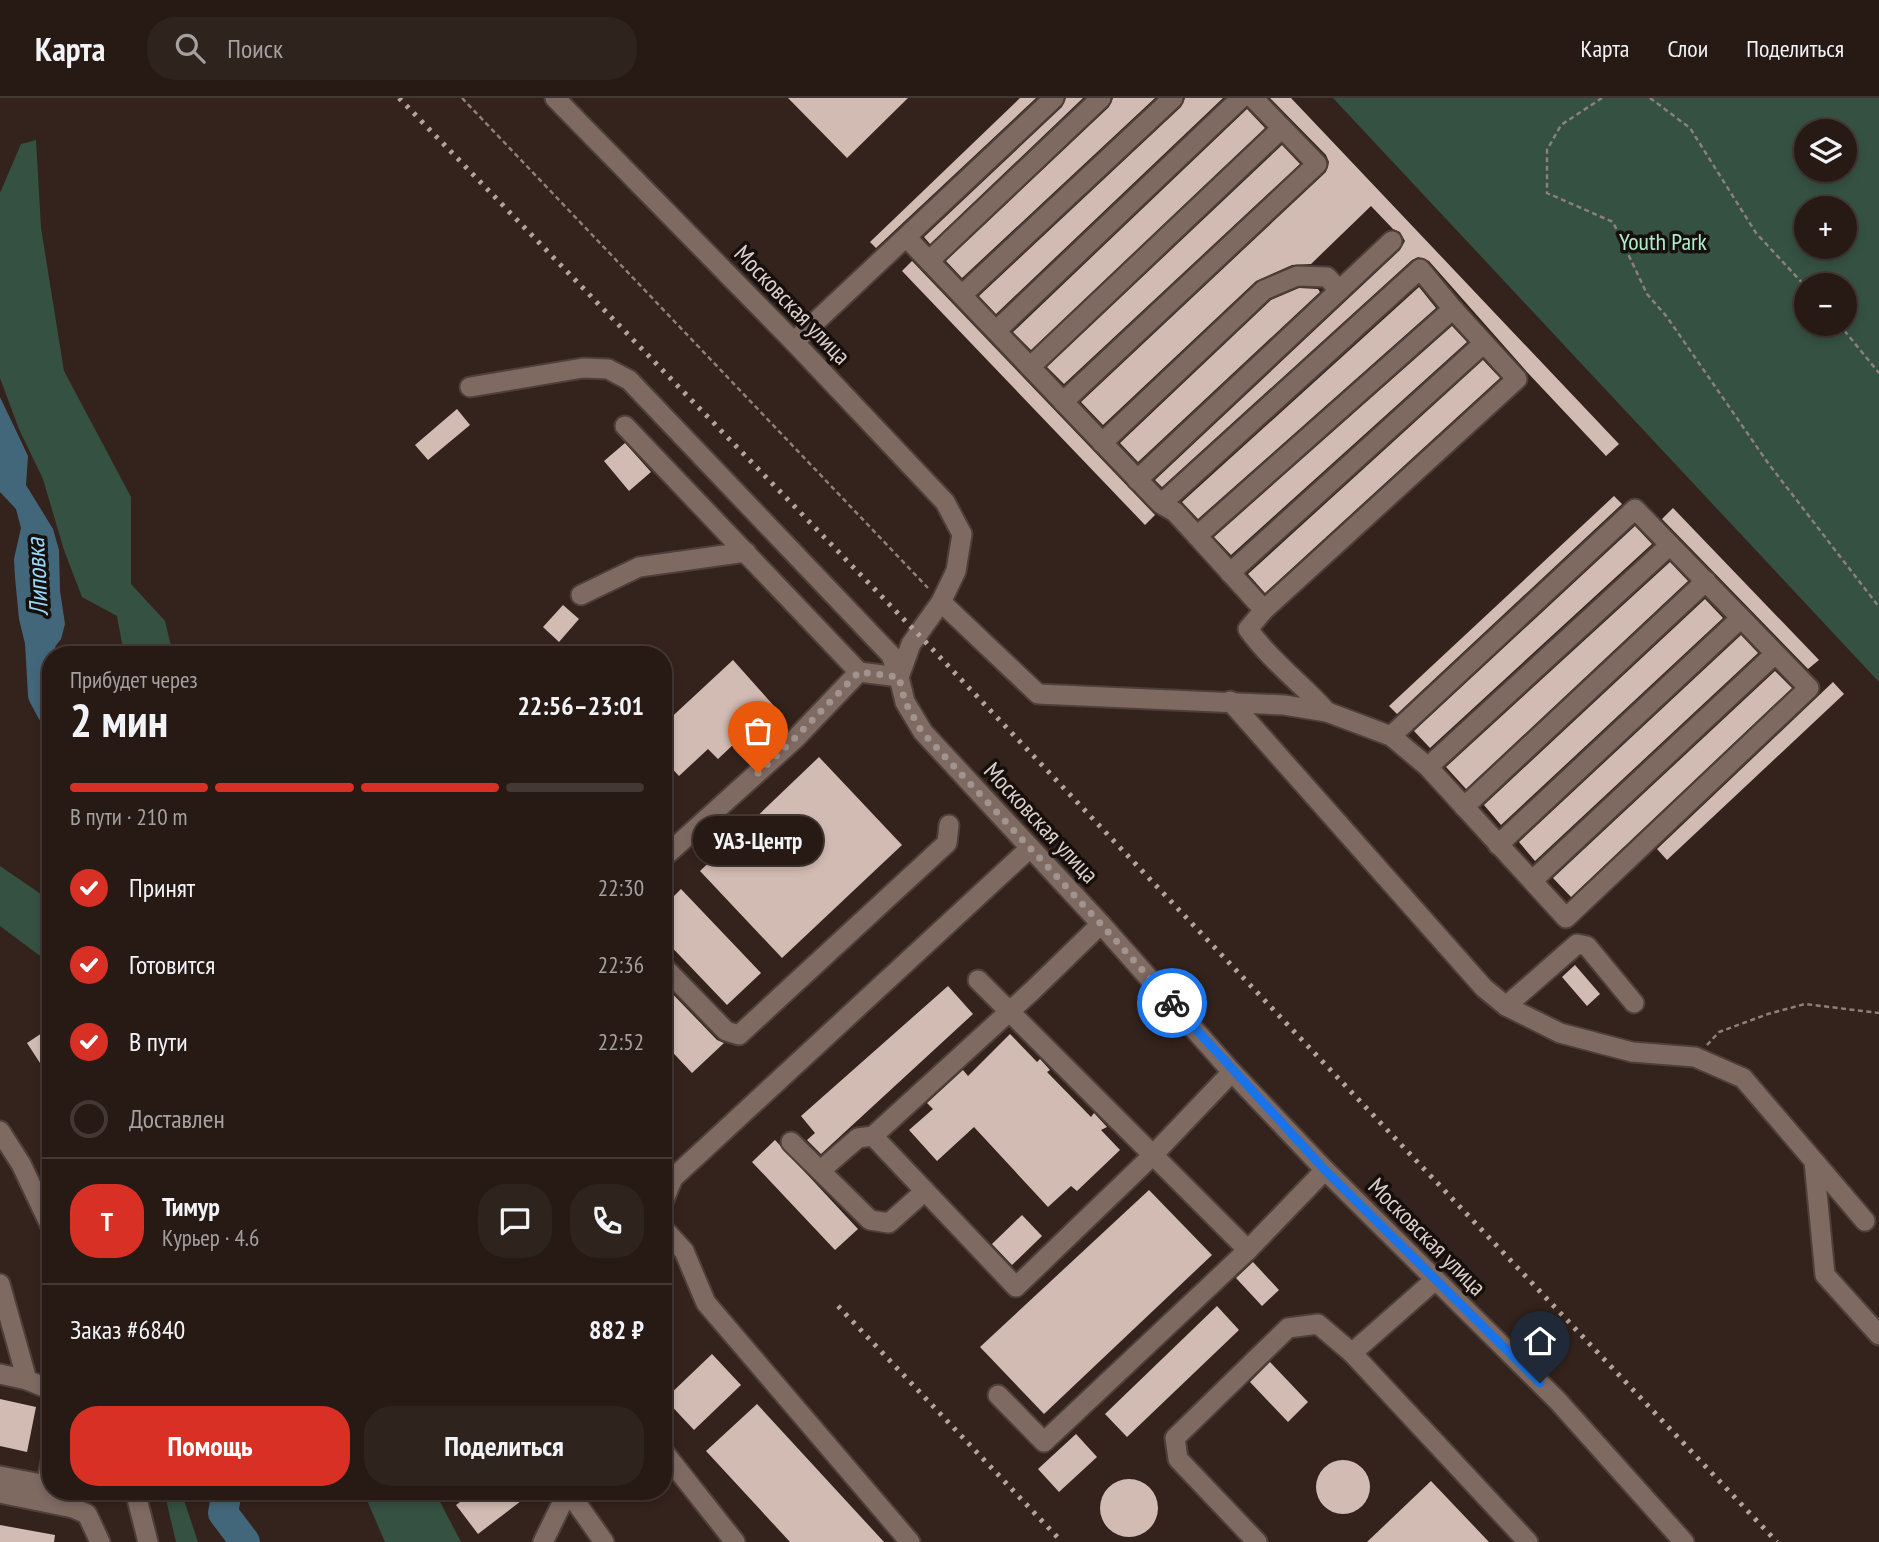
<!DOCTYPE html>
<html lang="ru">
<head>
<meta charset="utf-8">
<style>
  :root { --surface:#271a15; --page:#2f231e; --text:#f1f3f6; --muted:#a4a1a0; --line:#433834; --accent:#d93025 }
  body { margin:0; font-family:"PT Sans Narrow",sans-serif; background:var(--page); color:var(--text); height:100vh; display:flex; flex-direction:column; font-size:26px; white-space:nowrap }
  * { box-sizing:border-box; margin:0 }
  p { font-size:23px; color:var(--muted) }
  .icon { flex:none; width:38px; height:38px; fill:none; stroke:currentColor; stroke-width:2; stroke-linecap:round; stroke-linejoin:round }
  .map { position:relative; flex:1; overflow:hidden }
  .panel { position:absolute; left:42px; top:548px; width:630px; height:854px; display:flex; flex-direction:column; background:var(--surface); border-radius:28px; box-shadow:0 4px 10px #0003,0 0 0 2px var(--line) }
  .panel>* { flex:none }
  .tools { position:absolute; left:1794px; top:21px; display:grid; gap:14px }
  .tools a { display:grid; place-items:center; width:63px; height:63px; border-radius:50%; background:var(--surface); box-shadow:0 4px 10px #0003,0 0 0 2px var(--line); font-size:35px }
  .pin { position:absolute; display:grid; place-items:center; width:60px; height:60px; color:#fff; margin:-72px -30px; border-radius:50% 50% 50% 0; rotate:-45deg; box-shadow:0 0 7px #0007 }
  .pin .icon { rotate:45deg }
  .courier { position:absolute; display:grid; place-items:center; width:70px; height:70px; margin:-35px; border:5px solid #1a73e8; border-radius:50%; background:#fff; color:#222; box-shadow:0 2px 9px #0007 }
  .bubble { position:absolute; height:49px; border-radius:24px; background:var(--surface); box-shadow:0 4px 10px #0003,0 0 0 2px var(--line); font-size:23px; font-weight:700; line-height:49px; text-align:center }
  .head em { font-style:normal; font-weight:700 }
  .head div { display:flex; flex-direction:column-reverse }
  .head { display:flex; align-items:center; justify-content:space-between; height:119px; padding:0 28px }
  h1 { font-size:46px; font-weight:700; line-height:52px }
  .bar { display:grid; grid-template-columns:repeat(4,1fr); gap:10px 7px; align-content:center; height:84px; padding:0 28px }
  .bar i { height:9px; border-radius:5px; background:var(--line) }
  .bar .active { background:var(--accent) }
  .bar p { grid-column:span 4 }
  .line { display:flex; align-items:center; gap:18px; padding:0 28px; border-top:2px solid var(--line) }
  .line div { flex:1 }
  .round { display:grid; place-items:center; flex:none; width:74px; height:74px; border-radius:28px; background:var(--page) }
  ol { padding:0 28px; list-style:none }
  li { display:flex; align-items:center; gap:21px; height:77px }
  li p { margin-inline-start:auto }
  li .icon { padding:7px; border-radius:50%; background:var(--accent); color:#fff; stroke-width:4 }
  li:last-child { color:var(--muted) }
  li i { width:38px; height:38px; border:4px solid var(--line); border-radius:50% }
  .button { display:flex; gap:14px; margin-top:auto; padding:14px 28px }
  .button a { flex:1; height:80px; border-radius:28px; background:var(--accent); color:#fff; font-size:28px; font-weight:700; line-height:80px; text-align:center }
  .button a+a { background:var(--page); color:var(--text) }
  header { display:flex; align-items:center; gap:42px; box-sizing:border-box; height:98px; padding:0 35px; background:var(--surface); border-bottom:2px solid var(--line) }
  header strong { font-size:33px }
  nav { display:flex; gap:38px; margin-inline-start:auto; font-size:24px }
  .search { width:490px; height:63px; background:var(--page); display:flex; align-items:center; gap:18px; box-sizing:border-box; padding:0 24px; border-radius:28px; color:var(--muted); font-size:26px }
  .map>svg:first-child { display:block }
  .green { fill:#355142; fill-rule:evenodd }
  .water { fill:#43677a }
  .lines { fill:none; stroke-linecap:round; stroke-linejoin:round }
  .river { stroke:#43677a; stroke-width:30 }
  .building { fill:#d2bbb2 }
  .minor-casing { stroke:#4d3f39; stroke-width:23 }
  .path { stroke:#8d7f79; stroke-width:2.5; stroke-dasharray:5 3.5; stroke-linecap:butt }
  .minor { stroke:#7f6a62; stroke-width:19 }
  .rail { stroke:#b1a39e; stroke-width:5; stroke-dasharray:3.5 7; stroke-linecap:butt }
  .done { stroke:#a1938e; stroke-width:7; stroke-dasharray:0 12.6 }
  .route { stroke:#1a73e8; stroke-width:9 }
  .labels { text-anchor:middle; stroke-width:7; stroke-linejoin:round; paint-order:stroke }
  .park-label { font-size:24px; fill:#aeeecb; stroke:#160f0c }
  .street-label { font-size:24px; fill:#dcd0cc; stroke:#160f0c }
  .water-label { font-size:26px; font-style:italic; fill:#98d8fb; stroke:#160f0c }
</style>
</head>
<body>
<header>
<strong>Карта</strong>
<div class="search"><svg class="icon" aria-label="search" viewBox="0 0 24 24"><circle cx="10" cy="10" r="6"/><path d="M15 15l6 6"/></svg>Поиск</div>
<nav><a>Карта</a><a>Слои</a><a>Поделиться</a></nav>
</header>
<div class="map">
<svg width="1879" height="1444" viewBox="0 0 1879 1444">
  <rect width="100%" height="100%" fill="#34231c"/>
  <g class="green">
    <path d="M 1333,0 L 1879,0 L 1879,584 ZM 1844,33 L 1844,72 L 1806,72 L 1806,33 ZM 1844,110 L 1844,149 L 1806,149 L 1806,110 ZM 1806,187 L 1844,187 L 1844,226 L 1806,226 Z"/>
    <path d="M 36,42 L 41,130 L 64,273 L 131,399 L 131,486 L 165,523 L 173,556 L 124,556 L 117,518 L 82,499 L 64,452 L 43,381 L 19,331 L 0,280 L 0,95 L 21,46 Z"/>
    <path d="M 0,768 L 51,803 L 51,866 L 0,828 Z"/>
    <path d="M 164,1393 L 181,1393 L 198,1444 L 176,1444 Z"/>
    <path d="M 363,1393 L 425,1393 L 437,1398 L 461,1444 L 385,1444 Z"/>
  </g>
  <path class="water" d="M 0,299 L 28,358 L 26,387 L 53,431 L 59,452 L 60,493 L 65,526 L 61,541 L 40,568 L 29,562 L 19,521 L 15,479 L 14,461 L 21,430 L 16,411 L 0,394 Z"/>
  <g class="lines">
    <g class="river">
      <path d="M 39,527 L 43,597 L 51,612"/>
      <path d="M 227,1393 L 223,1415 L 245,1444"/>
    </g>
  </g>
  <g class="building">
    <path d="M 788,0 L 908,0 L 847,60 Z"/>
    <path d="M 1020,0 L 1036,0 L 876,150 L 870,144 Z"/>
    <path d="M 1066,0 L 1083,0 L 930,146 L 924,139 L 1062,9 Z"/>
    <path d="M 1113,0 L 1155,0 L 962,180 L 946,163 L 1109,9 Z"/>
    <path d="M 1185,0 L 1223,0 L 996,216 L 979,198 L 1181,9 Z"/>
    <path d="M 1270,0 L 1291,0 L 1619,346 L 1606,358 L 1527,274 L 1429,163 L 1418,159 L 1412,162 L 1162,389 L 1155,382 L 1400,152 L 1405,143 L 1400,134 L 1393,131 L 1371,108 L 1311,166 L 1292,167 L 1256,183 L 1103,327 L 1081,304 L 1326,74 L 1329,64 L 1326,57 Z"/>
    <path d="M 1247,11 L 1265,30 L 1031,252 L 1013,234 Z"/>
    <path d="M 1282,47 L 1300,66 L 1064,286 L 1047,269 Z"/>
    <path d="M 912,163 L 1155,417 L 1145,427 L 902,173 Z"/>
    <path d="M 1419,189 L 1436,210 L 1198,421 L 1182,404 Z"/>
    <path d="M 1299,190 L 1318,191 L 1320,194 L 1138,364 L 1120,345 L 1271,202 Z"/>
    <path d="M 1452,228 L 1467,244 L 1231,457 L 1214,439 Z"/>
    <path d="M 1483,262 L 1500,280 L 1265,495 L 1248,476 Z"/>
    <path d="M 457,311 L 470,327 L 428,362 L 415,347 Z"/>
    <path d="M 625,345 L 651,374 L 629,393 L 604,363 Z"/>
    <path d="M 1614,398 L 1622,406 L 1397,616 L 1389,608 Z"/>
    <path d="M 1673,410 L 1819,562 L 1808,571 L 1662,421 Z"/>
    <path d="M 1635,428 L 1652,446 L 1430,650 L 1414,633 Z"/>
    <path d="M 1670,464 L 1688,483 L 1466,691 L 1446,669 Z"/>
    <path d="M 1705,501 L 1723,520 L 1501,727 L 1484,707 Z"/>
    <path d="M 563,507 L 579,521 L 559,544 L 543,529 Z"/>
    <path d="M 1741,537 L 1758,555 L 1535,763 L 1519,744 Z"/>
    <path d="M 733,562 L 774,608 L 718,661 L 708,651 L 679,678 L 663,661 L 663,627 Z"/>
    <path d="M 1775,573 L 1792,590 L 1571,799 L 1553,780 Z"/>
    <path d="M 1833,584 L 1844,596 L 1667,762 L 1657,751 Z"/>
    <path d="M 819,659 L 902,747 L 782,860 L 700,773 Z"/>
    <path d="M 681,791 L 761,875 L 727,907 L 663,840 L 663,809 Z"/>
    <path d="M 1575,867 L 1600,896 L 1587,908 L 1562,879 Z"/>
    <path d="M 663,886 L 717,942 L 724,945 L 692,975 L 663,944 Z"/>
    <path d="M 948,888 L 973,916 L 821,1056 L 807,1042 L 815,1035 L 801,1018 Z"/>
    <path d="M 51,929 L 51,958 L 40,965 L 27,945 Z"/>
    <path d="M 1010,936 L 1037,964 L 1040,961 L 1050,972 L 1047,974 L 1091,1019 L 1094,1015 L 1107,1029 L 1101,1032 L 1120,1052 L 1077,1093 L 1071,1088 L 1048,1109 L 974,1029 L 937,1063 L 909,1032 L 933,1011 L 927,1005 L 963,972 L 968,978 Z"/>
    <path d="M 775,1042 L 858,1131 L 835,1152 L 752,1064 Z"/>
    <path d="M 1149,1092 L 1212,1157 L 1044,1316 L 980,1249 Z"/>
    <path d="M 1022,1117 L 1042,1138 L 1012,1167 L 992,1146 Z"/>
    <path d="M 1253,1164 L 1279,1192 L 1262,1208 L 1236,1180 Z"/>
    <path d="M 1217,1208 L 1239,1232 L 1127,1339 L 1105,1316 Z"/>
    <path d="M 712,1256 L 741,1287 L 694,1332 L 665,1301 Z"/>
    <path d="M 1270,1264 L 1308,1304 L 1288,1324 L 1250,1284 Z"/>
    <path d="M 0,1301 L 36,1309 L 27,1354 L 0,1348 Z"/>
    <path d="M 757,1306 L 884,1444 L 790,1444 L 706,1353 Z"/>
    <path d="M 1076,1336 L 1097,1359 L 1059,1394 L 1038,1371 Z"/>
    <circle cx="1343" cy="1389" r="27"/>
    <circle cx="1129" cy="1410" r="29"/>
    <path d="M 1431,1383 L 1489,1444 L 1367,1444 Z"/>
    <path d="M 475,1393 L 534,1393 L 478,1436 L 456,1407 Z"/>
    <path d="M 0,1427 L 55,1437 L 54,1444 L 0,1444 Z"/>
  </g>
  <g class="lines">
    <defs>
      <g id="minor">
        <path d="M 555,0 L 794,244 L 945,404 L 962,436 L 956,473 L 941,504 L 911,546 L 899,579 L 905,604 L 923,634 L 1101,826 L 1232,974 L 1325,1072 L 1557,1302 L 1684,1444"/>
        <path d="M 907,140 L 1161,406 L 1175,414 L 1197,438 L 1453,211 L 1420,171 L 1161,406"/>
        <path d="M 929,163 L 1101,0"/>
        <path d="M 962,197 L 1173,0"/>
        <path d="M 996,233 L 1241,0"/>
        <path d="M 794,244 L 1054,0"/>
        <path d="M 1030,269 L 1282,30"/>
        <path d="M 470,289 L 583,270 L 608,271 L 629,282 L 891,557 L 899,579 L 859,574 L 795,641 L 663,760"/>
        <path d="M 1063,304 L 1317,66 L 1253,0"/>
        <path d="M 625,328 L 859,574"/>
        <path d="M 1102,345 L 1264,192 L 1297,178 L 1327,179 L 1339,192"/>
        <path d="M 1137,382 L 1392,143"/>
        <path d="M 1197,438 L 1264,512"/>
        <path d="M 1230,475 L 1484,245 L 1453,211"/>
        <path d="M 581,497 L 639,469 L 746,454"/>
        <path d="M 941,504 L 1038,596 L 1284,607 L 1327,614 L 1391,638 L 1428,669 L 1566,820 L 1809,590 L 1635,411 L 1391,638"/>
        <path d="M 1230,603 L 1484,890 L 1506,908 L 1560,935 L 1632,954 L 1695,959 L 1743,980 L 1814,1063 L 1825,1177 L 1879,1237"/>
        <path d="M 1327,614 C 1302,586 1270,562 1248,531 L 1264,512 L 1517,281 L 1484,245"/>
        <path d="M 1428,669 L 1670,447"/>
        <path d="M 1464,709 L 1706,483"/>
        <path d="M 1498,747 L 1741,520"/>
        <path d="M 1533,782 L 1775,556"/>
        <path d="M 663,868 L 726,933 L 739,937 L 947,745 L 949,727"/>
        <path d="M 978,882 L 1248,1152"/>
        <path d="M 1506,908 L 1577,846 L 1587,848 L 1634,905"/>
        <path d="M 0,1033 L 21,1066 L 51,1129"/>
        <path d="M 873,1038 L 1016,1189 L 1153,1057 L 1232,974"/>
        <path d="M 791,1044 L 870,1122 L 889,1125 L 925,1093"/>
        <path d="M 1814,1063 L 1865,1123"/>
        <path d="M 821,1072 L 858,1040 L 873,1038 L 1032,893 L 1101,826"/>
        <path d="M 663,1104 L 673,1080 L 1030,750"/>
        <path d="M 663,1130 L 684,1153 L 706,1205 L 910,1444"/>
        <path d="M 0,1186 L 27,1282 L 0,1276"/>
        <path d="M 1352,1255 L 1435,1182"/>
        <path d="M 27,1282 L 51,1292"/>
        <path d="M 998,1297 L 1044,1344 L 1248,1152 L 1325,1072"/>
        <path d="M 663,1353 L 735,1444"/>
        <path d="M 0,1378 L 46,1387"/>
        <path d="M 135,1393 L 148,1444"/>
        <path d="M 568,1393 L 604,1444"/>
        <path d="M 0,1395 L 73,1410 L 87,1416 L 100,1444"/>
        <path d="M 44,1399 L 51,1363"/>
        <path d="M 543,1444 L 568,1393"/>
        <path d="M 1257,1444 L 1178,1361 L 1175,1340 L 1288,1230 L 1318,1226 L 1352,1255 L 1528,1444"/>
      </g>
    </defs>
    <use href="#minor" class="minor-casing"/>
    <g class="path">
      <path d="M 462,0 L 928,490"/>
      <path d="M 1602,0 L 1561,27 L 1547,52 L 1547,95 L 1613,124 L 1647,196 L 1667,219 L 1768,365 L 1879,509"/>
      <path d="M 1650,0 L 1690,30 L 1756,135 L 1806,189"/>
      <path d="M 1839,226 L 1879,275"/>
      <path d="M 1707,947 L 1719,934 L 1768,916 L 1805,906 L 1879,915"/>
    </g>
    <use href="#minor" class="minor"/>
    <g class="rail">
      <path d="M 399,0 L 919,537 L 1777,1444"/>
      <path d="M 838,1208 L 1062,1444"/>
    </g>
  </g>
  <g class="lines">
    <path class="done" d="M 758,675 L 795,640 L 859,574 L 899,579 L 905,604 L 922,634 L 1101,826 L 1172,905"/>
    <path class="route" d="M 1172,905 L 1325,1072 L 1540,1285"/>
  </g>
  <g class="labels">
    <g class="park-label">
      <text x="1663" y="152">Youth Park</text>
    </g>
    <g class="street-label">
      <text transform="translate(792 207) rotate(46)" y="8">Московская улица</text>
      <text transform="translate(1041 725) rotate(47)" y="8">Московская улица</text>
      <text transform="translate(1427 1139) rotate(45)" y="8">Московская улица</text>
    </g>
    <g class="water-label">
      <text transform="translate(37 479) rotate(-93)" y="9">Липовка</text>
    </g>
  </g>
</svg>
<div class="tools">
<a><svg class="icon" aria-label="layers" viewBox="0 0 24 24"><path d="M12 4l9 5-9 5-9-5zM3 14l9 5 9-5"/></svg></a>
<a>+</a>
<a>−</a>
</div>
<div class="pin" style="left:758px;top:675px;background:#ea580c"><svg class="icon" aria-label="bag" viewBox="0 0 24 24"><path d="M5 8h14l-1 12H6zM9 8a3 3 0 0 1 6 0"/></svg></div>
<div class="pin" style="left:1540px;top:1285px;background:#1f2937"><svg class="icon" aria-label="home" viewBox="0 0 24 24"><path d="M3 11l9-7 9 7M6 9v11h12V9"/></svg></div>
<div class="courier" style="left:1172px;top:905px"><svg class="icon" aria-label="bike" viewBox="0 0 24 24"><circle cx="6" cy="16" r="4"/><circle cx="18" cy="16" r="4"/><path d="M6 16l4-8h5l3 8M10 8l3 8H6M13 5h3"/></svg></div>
<div class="bubble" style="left:693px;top:718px;width:130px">УАЗ-Центр</div>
<section class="panel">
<div class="head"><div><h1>2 мин</h1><p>Прибудет через</p></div><em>22:56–23:01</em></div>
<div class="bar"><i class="active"></i><i class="active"></i><i class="active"></i><i></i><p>В пути · 210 m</p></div>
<ol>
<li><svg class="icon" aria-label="check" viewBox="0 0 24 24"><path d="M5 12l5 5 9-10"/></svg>Принят<p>22:30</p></li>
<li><svg class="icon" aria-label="check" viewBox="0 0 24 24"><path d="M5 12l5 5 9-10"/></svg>Готовится<p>22:36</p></li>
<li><svg class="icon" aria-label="check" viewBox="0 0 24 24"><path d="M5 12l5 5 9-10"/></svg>В пути<p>22:52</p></li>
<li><i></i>Доставлен</li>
</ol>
<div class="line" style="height:126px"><b class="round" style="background:var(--accent);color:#fff">Т</b><div><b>Тимур</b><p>Курьер · 4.6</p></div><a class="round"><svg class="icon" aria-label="chat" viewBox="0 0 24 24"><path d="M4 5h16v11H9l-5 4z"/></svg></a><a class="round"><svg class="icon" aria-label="phone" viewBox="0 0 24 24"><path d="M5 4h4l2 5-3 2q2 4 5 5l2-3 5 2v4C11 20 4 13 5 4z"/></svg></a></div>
<div class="line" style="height:91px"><div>Заказ #6840</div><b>882 ₽</b></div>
<div class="button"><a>Помощь</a><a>Поделиться</a></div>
</section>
</div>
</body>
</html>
